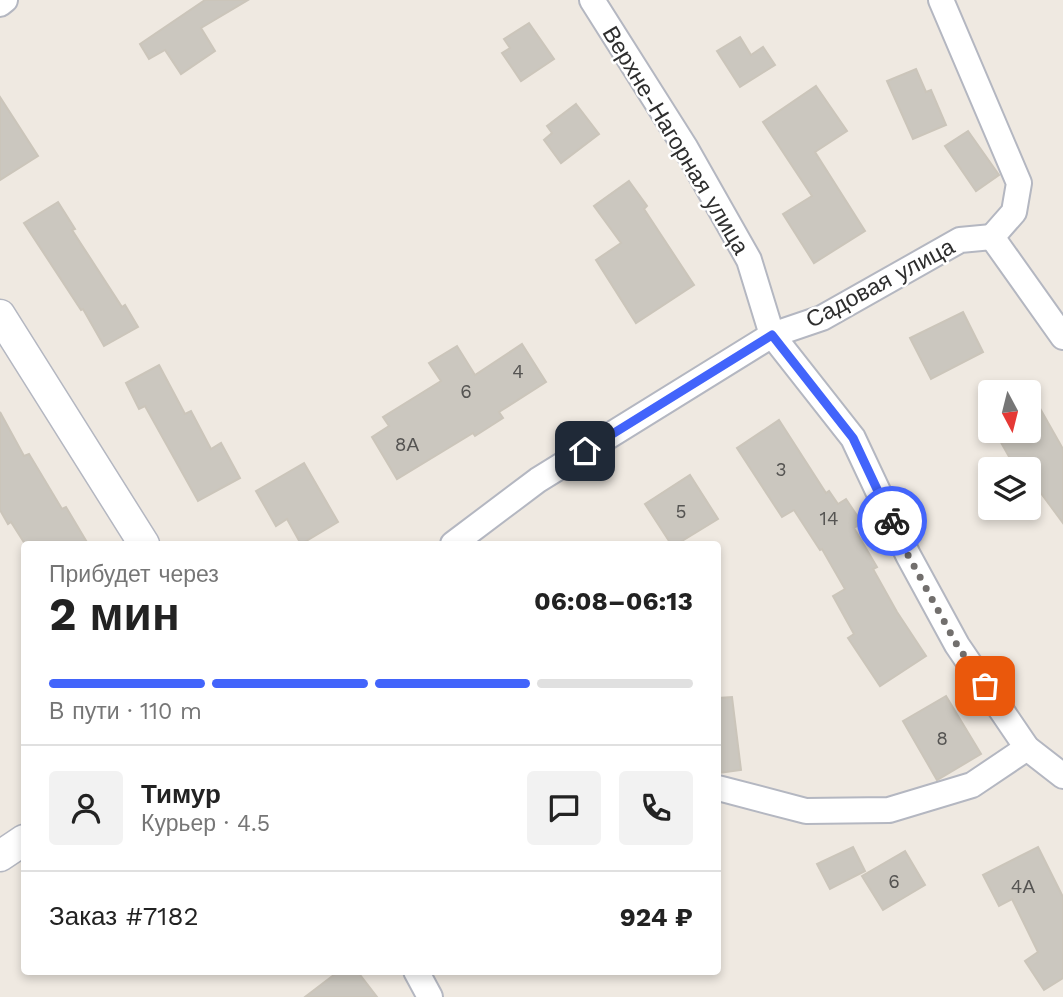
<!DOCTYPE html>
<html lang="ru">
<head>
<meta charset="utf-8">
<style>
  :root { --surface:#fff; --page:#f2f2f2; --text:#222; --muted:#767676; --line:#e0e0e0; --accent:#4264fb }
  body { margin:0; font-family:"Work Sans",sans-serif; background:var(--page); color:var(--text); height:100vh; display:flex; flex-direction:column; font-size:26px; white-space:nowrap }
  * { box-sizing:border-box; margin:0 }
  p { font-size:23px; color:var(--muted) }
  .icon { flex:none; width:38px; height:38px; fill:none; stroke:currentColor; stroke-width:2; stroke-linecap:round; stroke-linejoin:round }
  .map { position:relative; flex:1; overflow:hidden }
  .sheet { position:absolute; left:21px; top:541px; width:700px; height:434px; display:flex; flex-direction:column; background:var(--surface); border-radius:7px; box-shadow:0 4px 10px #0003 }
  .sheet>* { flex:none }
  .needle { width:46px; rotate:173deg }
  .fabs { position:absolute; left:978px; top:380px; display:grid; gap:14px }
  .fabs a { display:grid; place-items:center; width:63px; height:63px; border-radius:7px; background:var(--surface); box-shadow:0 4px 10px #0003; font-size:35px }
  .pin { position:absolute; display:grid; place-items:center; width:60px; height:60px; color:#fff; margin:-30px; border-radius:14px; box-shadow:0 4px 10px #0006 }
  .courier { position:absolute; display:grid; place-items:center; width:70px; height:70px; margin:-35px; border:5px solid #4264fb; border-radius:50%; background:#fff; color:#222; box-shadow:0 2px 9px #0007 }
  .overview em { font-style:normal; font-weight:700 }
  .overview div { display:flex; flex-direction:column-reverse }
  .overview { display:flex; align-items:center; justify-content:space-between; height:119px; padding:0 28px }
  h1 { font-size:46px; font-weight:700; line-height:52px }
  .bar { display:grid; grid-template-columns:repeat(4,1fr); gap:10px 7px; align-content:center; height:84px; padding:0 28px }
  .bar i { height:9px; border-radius:5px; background:var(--line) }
  .bar .on { background:var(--accent) }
  .bar p { grid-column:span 4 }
  .line { display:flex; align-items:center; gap:18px; padding:0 28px; border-top:2px solid var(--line) }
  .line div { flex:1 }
  .round { display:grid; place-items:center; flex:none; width:74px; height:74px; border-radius:7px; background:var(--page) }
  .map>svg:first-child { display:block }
  .building { fill:#cbc7bf; stroke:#cbc5ba; stroke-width:2 }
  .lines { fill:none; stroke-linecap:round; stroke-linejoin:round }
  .minor-casing { stroke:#b4b7c1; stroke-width:28 }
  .tertiary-casing { stroke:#b4b7c1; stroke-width:33 }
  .minor { stroke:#fff; stroke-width:24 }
  .tertiary { stroke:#fff; stroke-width:30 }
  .done { stroke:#726f6d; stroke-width:7; stroke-dasharray:0 12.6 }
  .route { stroke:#4264fb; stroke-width:9 }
  .labels { text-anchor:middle; stroke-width:5; stroke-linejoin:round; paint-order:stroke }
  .number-label { font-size:19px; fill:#555452 }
  .street-label { font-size:23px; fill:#2e2e2e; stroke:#fff }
</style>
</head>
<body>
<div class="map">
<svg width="1063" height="997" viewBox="0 0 1063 997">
  <rect width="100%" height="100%" fill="#efe9e1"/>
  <g class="building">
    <path d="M 205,0 L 248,0 L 201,28 L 215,51 L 181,74 L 165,50 L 149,59 L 140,44 Z"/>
    <path d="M 529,23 L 554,59 L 521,81 L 502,53 L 510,48 L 504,39 Z"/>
    <path d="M 740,37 L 751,55 L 763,47 L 775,65 L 740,87 L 717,51 Z"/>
    <path d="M 916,69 L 926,92 L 931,90 L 946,125 L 913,139 L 887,81 Z"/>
    <path d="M 816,86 L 847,131 L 815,152 L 865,231 L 814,263 L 783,214 L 812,196 L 763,122 Z"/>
    <path d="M 0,97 L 38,156 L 0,180 Z"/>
    <path d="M 576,104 L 599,134 L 561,163 L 544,140 L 552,133 L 547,126 Z"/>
    <path d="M 968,131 L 999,175 L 976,191 L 945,146 Z"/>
    <path d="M 629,181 L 647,206 L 644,209 L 694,285 L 636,323 L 596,260 L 621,243 L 594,206 Z"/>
    <path d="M 58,202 L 75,229 L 72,230 L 122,307 L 125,305 L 138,327 L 104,346 L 83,309 L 81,310 L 24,223 Z"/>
    <path d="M 963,312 L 983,352 L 931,379 L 910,338 Z"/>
    <path d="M 522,344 L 546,382 L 499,412 L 503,418 L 475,436 L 473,433 L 397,479 L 372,437 L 389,426 L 383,417 L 441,381 L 429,363 L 457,346 L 475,375 Z"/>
    <path d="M 159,365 L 185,414 L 191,411 L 211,449 L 221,443 L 240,478 L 198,501 L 145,406 L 139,409 L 126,383 Z"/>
    <path d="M 1029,389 L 1063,449 L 1063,523 L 1029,477 L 1029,469 L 1016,469 L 994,430 L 1029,430 Z"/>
    <path d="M 0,412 L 24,456 L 29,454 L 62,509 L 66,507 L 88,544 L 25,544 L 11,522 L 8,524 L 0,510 Z"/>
    <path d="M 779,420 L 826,493 L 829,491 L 838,504 L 846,499 L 862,523 L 854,528 L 877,567 L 873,569 L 897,612 L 926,656 L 880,686 L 848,638 L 854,634 L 833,596 L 845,589 L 822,549 L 820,550 L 794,510 L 782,517 L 737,448 Z"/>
    <path d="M 304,463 L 338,522 L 301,544 L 287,519 L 276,526 L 256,491 Z"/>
    <path d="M 690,475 L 718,519 L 677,544 L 671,544 L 645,504 Z"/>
    <path d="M 946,696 L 981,754 L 937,780 L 903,721 Z"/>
    <path d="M 732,697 L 741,770 L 718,773 L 718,698 Z"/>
    <path d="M 853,847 L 865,871 L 830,889 L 817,864 Z"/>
    <path d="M 1038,847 L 1063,897 L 1063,978 L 1044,990 L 1025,961 L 1038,952 L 1012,899 L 999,906 L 983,875 Z"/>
    <path d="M 905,851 L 925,885 L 883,910 L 862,876 Z"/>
    <path d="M 339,971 L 357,971 L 377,997 L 305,997 Z"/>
  </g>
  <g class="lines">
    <defs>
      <g id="minor">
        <path d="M 592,0 L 685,147 L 749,260 L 772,335 L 853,438 L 908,555 L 957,645 L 1027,748 L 1063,776"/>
        <path d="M 941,0 L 1019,183 L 1014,212 L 992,237"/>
        <path d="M 0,4 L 5,0"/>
        <path d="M 992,237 L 1063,337"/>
        <path d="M 453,544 L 538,480 L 772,335 L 822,318 L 960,240 L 992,237"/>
        <path d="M 718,788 L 806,811 L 889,810 L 972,785 L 1027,748"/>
        <path d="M 416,971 L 430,997"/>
      </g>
      <g id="tertiary">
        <path d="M 0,315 L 144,544"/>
        <path d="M 0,856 L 24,840"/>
      </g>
    </defs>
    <use href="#minor" class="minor-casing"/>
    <use href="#tertiary" class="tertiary-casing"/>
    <use href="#minor" class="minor"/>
    <use href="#tertiary" class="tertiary"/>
  </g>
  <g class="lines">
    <path class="done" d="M 892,521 L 908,555 L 957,645 L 985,686"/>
    <path class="route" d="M 585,451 L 772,335 L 853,438 L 892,521"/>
  </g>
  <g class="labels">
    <g class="number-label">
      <text x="518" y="378">4</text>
      <text x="466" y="398">6</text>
      <text x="407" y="451">8А</text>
      <text x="781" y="476">3</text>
      <text x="681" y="518">5</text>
      <text x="829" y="525">14</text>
      <text x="942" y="745">8</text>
      <text x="894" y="888">6</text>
      <text x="1023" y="893">4А</text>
    </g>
    <g class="street-label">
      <text transform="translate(676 140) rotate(59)" y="8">Верхне-Нагорная улица</text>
      <text transform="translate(880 283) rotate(-28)" y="8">Садовая улица</text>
    </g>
  </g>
</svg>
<div class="fabs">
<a><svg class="needle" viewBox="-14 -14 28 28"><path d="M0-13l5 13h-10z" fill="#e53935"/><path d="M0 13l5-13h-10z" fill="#767676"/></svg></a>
<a><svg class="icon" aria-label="layers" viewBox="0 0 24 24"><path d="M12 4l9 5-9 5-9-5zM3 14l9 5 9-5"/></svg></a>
</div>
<div class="pin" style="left:985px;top:686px;background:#ea580c"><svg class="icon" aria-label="bag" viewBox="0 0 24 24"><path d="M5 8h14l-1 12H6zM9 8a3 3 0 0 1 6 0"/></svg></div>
<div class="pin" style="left:585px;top:451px;background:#1f2937"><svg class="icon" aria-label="home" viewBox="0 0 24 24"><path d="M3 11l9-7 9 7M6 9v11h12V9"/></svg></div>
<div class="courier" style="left:892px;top:521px"><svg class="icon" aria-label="bike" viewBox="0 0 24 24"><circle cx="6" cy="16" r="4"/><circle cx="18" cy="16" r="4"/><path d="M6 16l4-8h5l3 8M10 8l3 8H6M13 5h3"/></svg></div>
<section class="sheet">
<div class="overview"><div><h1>2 мин</h1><p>Прибудет через</p></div><em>06:08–06:13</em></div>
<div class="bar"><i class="on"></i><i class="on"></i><i class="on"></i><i></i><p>В пути · 110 m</p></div>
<div class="line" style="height:126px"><a class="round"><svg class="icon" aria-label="person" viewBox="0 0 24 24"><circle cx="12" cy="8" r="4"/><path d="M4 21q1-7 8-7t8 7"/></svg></a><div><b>Тимур</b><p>Курьер · 4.5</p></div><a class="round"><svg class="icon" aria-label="chat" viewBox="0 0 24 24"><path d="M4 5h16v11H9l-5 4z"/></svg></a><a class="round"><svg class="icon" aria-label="phone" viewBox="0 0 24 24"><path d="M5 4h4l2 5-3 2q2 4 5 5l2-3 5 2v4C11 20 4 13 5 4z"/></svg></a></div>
<div class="line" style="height:91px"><div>Заказ #7182</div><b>924 ₽</b></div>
</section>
</div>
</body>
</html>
